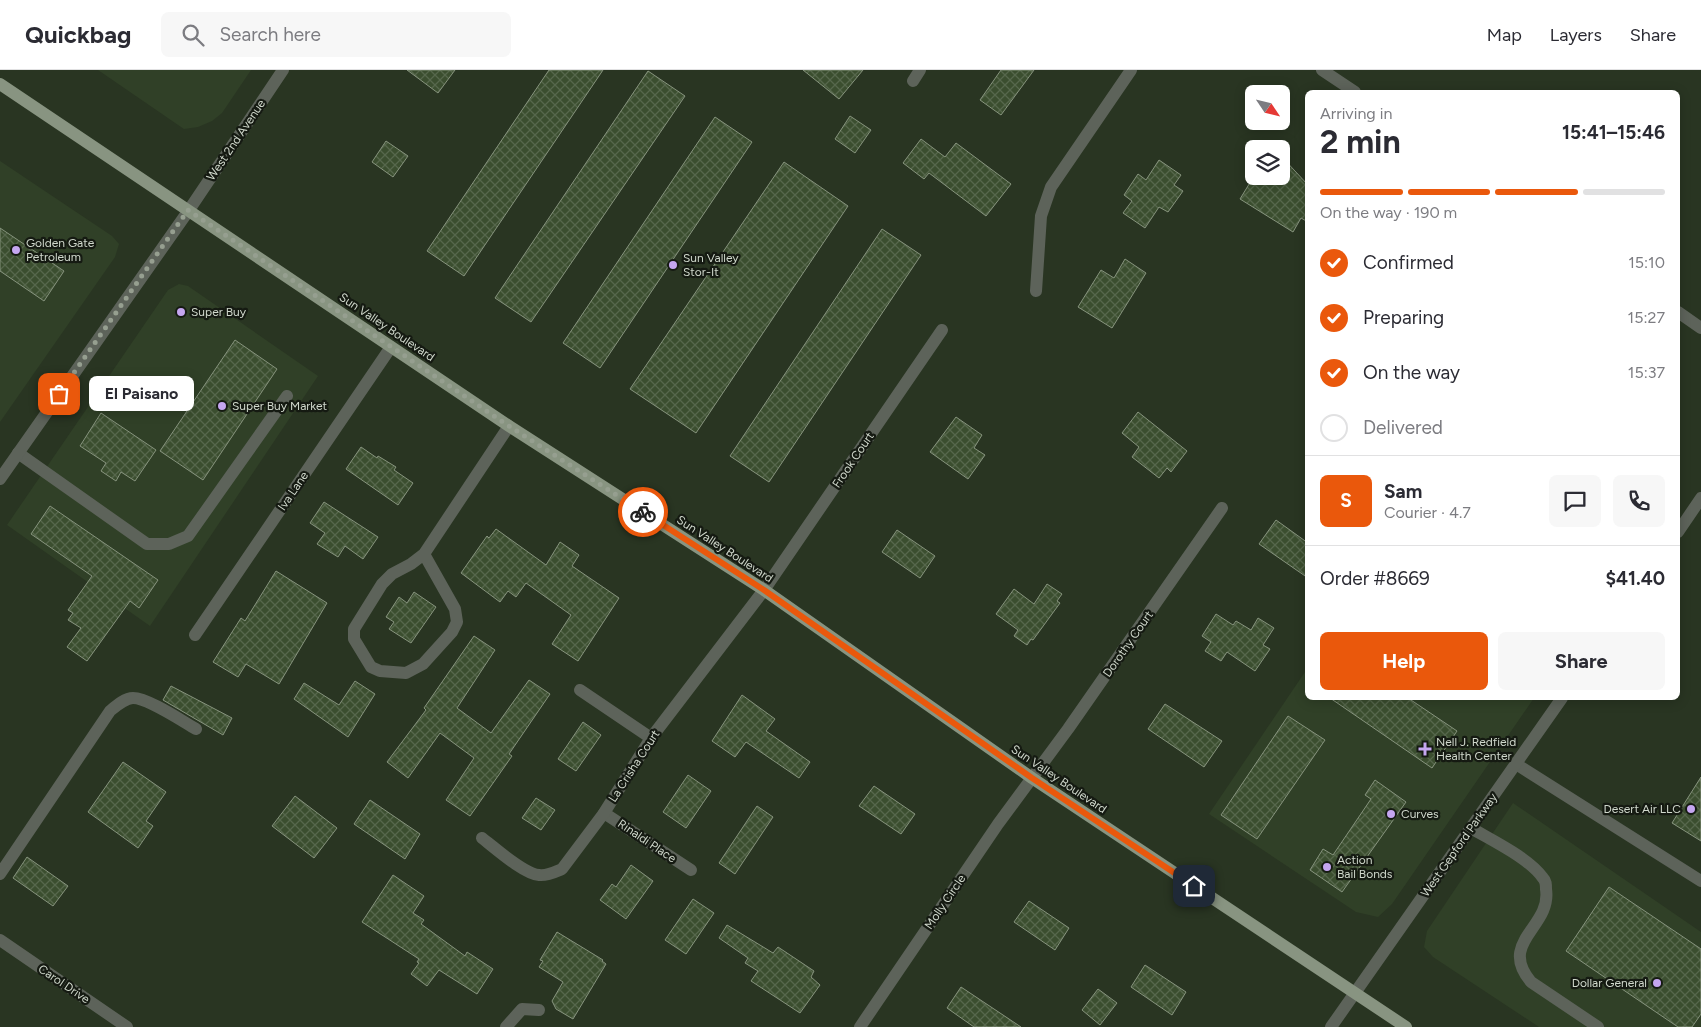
<!DOCTYPE html>
<html lang="en">
<head>
<meta charset="utf-8">
<style>
  :root { --surface:#fff; --page:#f7f7f7; --text:#2b2b33; --muted:#7c7c81; --line:#e1e1e2; --accent:#ea580c }
  body { margin:0; font-family:Figtree,sans-serif; background:var(--page); color:var(--text); height:100vh; display:flex; flex-direction:column; font-size:19px; white-space:nowrap }
  * { box-sizing:border-box; margin:0 }
  p { font-size:16px; color:var(--muted) }
  .icon { flex:none; width:28px; height:28px; fill:none; stroke:currentColor; stroke-width:2; stroke-linecap:round; stroke-linejoin:round }
  .map { position:relative; flex:1; overflow:hidden }
  .details { position:absolute; left:1305px; top:20px; width:375px; height:610px; display:flex; flex-direction:column; background:var(--surface); border-radius:8px; box-shadow:0 2px 12px #0003 }
  .details>* { flex:none }
  .needle { width:32px; rotate:125deg }
  .tools { position:absolute; left:1245px; top:15px; display:grid; gap:10px }
  .tools a { display:grid; place-items:center; width:45px; height:45px; border-radius:8px; background:var(--surface); box-shadow:0 2px 12px #0003; font-size:25px }
  .pin { position:absolute; display:grid; place-items:center; width:42px; height:42px; color:#fff; margin:-21px; border-radius:10px; box-shadow:0 2px 8px #0006 }
  .courier { position:absolute; display:grid; place-items:center; width:50px; height:50px; margin:-25px; border:4px solid #ea580c; border-radius:50%; background:#fff; color:#222; box-shadow:0 1px 6px #0007 }
  .bubble { position:absolute; height:35px; border-radius:8px; background:var(--surface); box-shadow:0 2px 12px #0003; font-size:16px; font-weight:700; line-height:35px; text-align:center }
  .headline em { font-style:normal; font-weight:700 }
  .headline div { display:flex; flex-direction:column-reverse }
  .headline { display:flex; align-items:center; justify-content:space-between; height:85px; padding:0 15px }
  h1 { font-size:32px; font-weight:700; line-height:38px }
  .bar { display:grid; grid-template-columns:repeat(4,1fr); gap:8px 5px; align-content:center; height:60px; padding:0 15px }
  .bar i { height:6px; border-radius:4px; background:var(--line) }
  .bar .selected { background:var(--accent) }
  .bar p { grid-column:span 4 }
  .line { display:flex; align-items:center; gap:12px; padding:0 15px; border-top:1px solid var(--line) }
  .line div { flex:1 }
  .round { display:grid; place-items:center; flex:none; width:52px; height:52px; border-radius:8px; background:var(--page) }
  ol { padding:0 15px; list-style:none }
  li { display:flex; align-items:center; gap:15px; height:55px }
  li p { margin-inline-start:auto }
  li .icon { padding:5px; border-radius:50%; background:var(--accent); color:#fff; stroke-width:4 }
  li:last-child { color:var(--muted) }
  li i { width:28px; height:28px; border:2px solid var(--line); border-radius:50% }
  .button { display:flex; gap:10px; margin-top:auto; padding:10px 15px }
  .button a { flex:1; height:58px; border-radius:8px; background:var(--accent); color:#fff; font-size:20px; font-weight:700; line-height:58px; text-align:center }
  .button a+a { background:var(--page); color:var(--text) }
  header { display:flex; align-items:center; gap:30px; box-sizing:border-box; height:70px; padding:0 25px; background:var(--surface); border-bottom:1px solid var(--line) }
  header strong { font-size:24px }
  nav { display:flex; gap:28px; margin-inline-start:auto; font-size:18px }
  .search { width:350px; height:45px; background:var(--page); display:flex; align-items:center; gap:12px; box-sizing:border-box; padding:0 18px; border-radius:8px; color:var(--muted); font-size:19px }
  .map>svg:first-child { display:block }
  .built { fill:#304027 }
  .building { fill:url(#building-cross-hatch); stroke:#86937d }
  .lines { fill:none; stroke-linecap:round; stroke-linejoin:round }
  .minor { stroke:#5d635a; stroke-width:12 }
  .major { stroke:#889481; stroke-width:12 }
  .done { stroke:#969f90; stroke-width:5; stroke-dasharray:0 9 }
  .route { stroke:#ea580c; stroke-width:6 }
  .poi-dot { fill:#c5a6f0; stroke:#151a12; stroke-width:2 }
  .labels { text-anchor:middle; stroke-width:4.5; stroke-linejoin:round; paint-order:stroke }
  .street-label { font-size:12px; fill:#d0d8cc; stroke:#151a12 }
  .poi-label { font-size:12px; fill:#d0d8cc; stroke:#151a12; text-anchor:start }
</style>
</head>
<body>
<header>
<strong>Quickbag</strong>
<div class="search"><svg class="icon" aria-label="search" viewBox="0 0 24 24"><circle cx="10" cy="10" r="6"/><path d="M15 15l6 6"/></svg>Search here</div>
<nav><a>Map</a><a>Layers</a><a>Share</a></nav>
</header>
<div class="map">
<svg width="1701" height="957" viewBox="0 0 1701 957">
  <defs>
    <pattern id="building-cross-hatch" width="8" height="8" patternUnits="userSpaceOnUse" patternTransform="scale(1.25)"><rect width="8" height="8" fill="#3b4e2f"/><path d="M0 0l8 8M0 8l8-8" fill="none" stroke="#56674c"/></pattern>
  </defs>
  <rect width="100%" height="100%" fill="#293522"/>
  <g class="built">
    <path d="M 98,0 L 251,0 L 222,43 L 212,51 L 198,57 L 184,59 Z"/>
    <path d="M 0,91 L 112,166 L 119,174 L 115,187 L 0,352 Z"/>
    <path d="M 179,214 L 188,216 L 318,306 L 150,556 L 7,455 L 168,220 Z"/>
    <path d="M 1307,599 L 1308,628 L 1534,628 L 1392,834 L 1378,847 L 1356,842 L 1209,744 Z"/>
    <path d="M 1513,733 L 1701,862 L 1701,957 L 1539,957 L 1433,887 L 1424,877 L 1427,861 Z"/>
  </g>
  <g class="building">
    <path d="M 407,0 L 455,0 L 438,23 Z"/>
    <path d="M 549,0 L 603,0 L 464,206 L 427,181 Z"/>
    <path d="M 803,0 L 863,0 L 839,29 Z"/>
    <path d="M 1001,0 L 1034,0 L 1001,45 L 980,30 Z"/>
    <path d="M 648,1 L 685,26 L 531,252 L 495,228 Z"/>
    <path d="M 850,46 L 871,60 L 855,83 L 835,69 Z"/>
    <path d="M 715,47 L 752,72 L 600,298 L 563,273 Z"/>
    <path d="M 921,69 L 945,87 L 956,73 L 1011,114 L 986,146 L 929,103 L 924,109 L 903,93 Z"/>
    <path d="M 386,71 L 408,86 L 393,107 L 372,92 Z"/>
    <path d="M 1281,86 L 1308,115 L 1308,152 L 1301,148 L 1293,162 L 1240,129 L 1254,106 L 1281,106 Z"/>
    <path d="M 1159,90 L 1181,105 L 1174,115 L 1183,121 L 1168,142 L 1159,137 L 1145,158 L 1123,143 L 1132,131 L 1124,125 L 1138,104 L 1146,110 Z"/>
    <path d="M 784,92 L 848,136 L 696,363 L 630,319 Z"/>
    <path d="M 0,158 L 64,201 L 44,231 L 0,201 Z"/>
    <path d="M 882,159 L 921,185 L 769,412 L 730,386 Z"/>
    <path d="M 1125,189 L 1146,203 L 1112,258 L 1078,237 L 1101,200 L 1114,208 Z"/>
    <path d="M 235,270 L 277,299 L 203,410 L 160,381 Z"/>
    <path d="M 1138,342 L 1187,381 L 1171,402 L 1167,398 L 1159,408 L 1132,387 L 1139,377 L 1122,363 Z"/>
    <path d="M 101,343 L 156,380 L 135,411 L 121,402 L 116,411 L 101,401 L 106,393 L 80,376 Z"/>
    <path d="M 956,347 L 982,365 L 974,378 L 985,385 L 968,409 L 930,382 Z"/>
    <path d="M 361,377 L 377,388 L 378,386 L 396,397 L 394,400 L 413,413 L 398,435 L 346,399 Z"/>
    <path d="M 324,432 L 378,467 L 363,489 L 345,476 L 338,487 L 317,474 L 325,463 L 310,453 Z"/>
    <path d="M 50,436 L 158,510 L 139,538 L 130,531 L 87,591 L 67,577 L 81,558 L 68,550 L 73,543 L 68,540 L 92,506 L 31,464 Z"/>
    <path d="M 1276,450 L 1308,473 L 1308,508 L 1259,474 Z"/>
    <path d="M 496,459 L 546,495 L 560,472 L 579,485 L 572,496 L 619,528 L 578,591 L 552,574 L 571,545 L 526,513 L 516,527 L 508,521 L 500,532 L 461,503 L 487,466 L 489,468 Z"/>
    <path d="M 897,460 L 935,486 L 920,508 L 882,482 Z"/>
    <path d="M 276,501 L 327,533 L 279,614 L 246,594 L 238,607 L 213,592 L 241,548 L 245,551 Z"/>
    <path d="M 1047,514 L 1062,524 L 1057,531 L 1060,533 L 1033,570 L 1031,569 L 1027,575 L 1014,566 L 1018,560 L 996,544 L 1014,519 L 1034,534 Z"/>
    <path d="M 414,522 L 436,537 L 411,573 L 389,559 L 394,552 L 386,547 L 399,527 L 407,533 Z"/>
    <path d="M 1216,544 L 1233,555 L 1236,551 L 1251,560 L 1258,548 L 1274,558 L 1263,575 L 1270,579 L 1255,601 L 1227,582 L 1221,591 L 1205,581 L 1211,572 L 1202,566 Z"/>
    <path d="M 474,566 L 495,580 L 457,638 L 491,663 L 529,610 L 550,624 L 509,684 L 512,686 L 470,746 L 446,730 L 474,688 L 440,663 L 408,708 L 387,692 L 426,640 L 424,638 Z"/>
    <path d="M 355,611 L 375,624 L 348,667 L 294,629 L 304,613 L 339,635 Z"/>
    <path d="M 171,616 L 232,648 L 223,665 L 163,630 Z"/>
    <path d="M 742,625 L 775,649 L 766,661 L 810,692 L 799,708 L 746,672 L 735,687 L 712,671 Z"/>
    <path d="M 1330,628 L 1408,628 L 1457,661 L 1432,698 Z"/>
    <path d="M 1165,634 L 1222,671 L 1204,697 L 1148,659 Z"/>
    <path d="M 1288,646 L 1325,670 L 1257,769 L 1221,745 Z"/>
    <path d="M 583,652 L 601,665 L 576,701 L 558,689 Z"/>
    <path d="M 123,692 L 166,722 L 146,751 L 153,756 L 138,778 L 88,742 Z"/>
    <path d="M 688,705 L 711,721 L 686,758 L 663,742 Z"/>
    <path d="M 1701,707 L 1701,771 L 1672,753 Z"/>
    <path d="M 1375,710 L 1406,732 L 1342,822 L 1310,800 L 1323,779 L 1333,785 L 1371,729 L 1365,725 Z"/>
    <path d="M 874,716 L 915,744 L 901,764 L 859,736 Z"/>
    <path d="M 295,726 L 337,758 L 314,788 L 272,756 Z"/>
    <path d="M 536,728 L 555,740 L 541,760 L 522,748 Z"/>
    <path d="M 370,730 L 420,764 L 405,789 L 354,754 Z"/>
    <path d="M 757,736 L 773,747 L 735,804 L 719,793 Z"/>
    <path d="M 27,787 L 68,816 L 53,836 L 13,808 Z"/>
    <path d="M 631,795 L 653,811 L 626,849 L 600,830 L 612,814 L 616,817 Z"/>
    <path d="M 393,805 L 424,826 L 413,843 L 424,850 L 421,854 L 465,886 L 467,882 L 493,899 L 477,924 L 439,900 L 427,916 L 411,904 L 419,893 L 417,892 L 419,889 L 362,852 Z"/>
    <path d="M 1609,817 L 1701,879 L 1701,944 L 1692,957 L 1678,957 L 1566,881 Z"/>
    <path d="M 693,829 L 714,843 L 686,884 L 665,870 Z"/>
    <path d="M 1029,831 L 1069,858 L 1055,880 L 1014,852 Z"/>
    <path d="M 727,855 L 773,883 L 778,877 L 814,901 L 811,907 L 820,915 L 800,943 L 751,911 L 758,901 L 745,893 L 748,888 L 719,868 Z"/>
    <path d="M 557,862 L 603,890 L 602,891 L 606,894 L 573,949 L 556,939 L 552,931 L 563,912 L 539,897 L 543,891 L 540,890 Z"/>
    <path d="M 1145,895 L 1186,922 L 1172,945 L 1131,917 Z"/>
    <path d="M 961,917 L 1021,957 L 974,957 L 947,938 Z"/>
    <path d="M 1098,919 L 1117,933 L 1100,955 L 1082,940 Z"/>
  </g>
  <g class="lines">
    <g class="minor">
      <path d="M 1322,0 L 1355,22"/>
      <path d="M 913,11 L 920,0"/>
      <path d="M 1036,221 L 1041,146 L 1051,117 L 1131,0"/>
      <path d="M 1678,242 L 1701,258"/>
      <path d="M 18,383 L 147,474 L 169,474 L 188,466 L 287,326"/>
      <path d="M 0,409 L 189,140 L 283,0"/>
      <path d="M 1678,462 L 1701,428"/>
      <path d="M 424,484 L 455,539 L 457,552 L 452,562 L 423,594 L 406,603 L 380,601 L 371,597 L 354,569 L 354,559 L 382,514 L 392,504 L 411,494 L 424,484 L 509,356"/>
      <path d="M 195,565 L 391,277"/>
      <path d="M 580,620 L 651,668"/>
      <path d="M 1516,694 L 1701,811"/>
      <path d="M 604,743 L 691,800"/>
      <path d="M 1471,758 C 1493,771 1529,788 1543,808 C 1546,811 1546,814 1546,819 C 1552,858 1497,871 1531,912 L 1598,957"/>
      <path d="M 482,768 C 495,778 524,804 539,805 C 547,806 555,802 562,799 L 604,743 L 651,668 L 764,520 L 942,260"/>
      <path d="M 0,804 L 110,641 C 116,636 125,628 133,628 C 148,628 182,651 196,659"/>
      <path d="M 0,870 L 127,957"/>
      <path d="M 506,957 L 522,939 L 539,940"/>
      <path d="M 860,957 L 998,754 L 1068,659 L 1222,438"/>
      <path d="M 1331,957 L 1562,628"/>
    </g>
    <path class="major" d="M 0,14 L 509,356 L 764,520 L 1032,708 L 1406,957"/>
  </g>
  <g class="lines">
    <path class="done" d="M 59,324 L 188,140 L 509,356 L 643,442"/>
    <path class="route" d="M 643,442 L 764,520 L 1032,708 L 1194,816"/>
  </g>
  <g class="poi-dot">
    <circle cx="16" cy="180" r="5"/>
    <circle cx="673" cy="195" r="5"/>
    <circle cx="181" cy="242" r="5"/>
    <circle cx="222" cy="336" r="5"/>
    <path d="M1422.5 671.5h5v5h5v5h-5v5h-5v-5h-5v-5h5z"/>
    <circle cx="1691" cy="739" r="5"/>
    <circle cx="1391" cy="744" r="5"/>
    <circle cx="1327" cy="797" r="5"/>
    <circle cx="1657" cy="913" r="5"/>
  </g>
  <g class="labels">
    <g class="street-label">
      <text transform="translate(236 70) rotate(-56)" y="4">West 2nd Avenue</text>
      <text transform="translate(387 257) rotate(34)" y="4">Sun Valley Boulevard</text>
      <text transform="translate(853 390) rotate(-56)" y="4">Frook Court</text>
      <text transform="translate(293 421) rotate(-56)" y="4">Iva Lane</text>
      <text transform="translate(725 479) rotate(33)" y="4">Sun Valley Boulevard</text>
      <text transform="translate(1128 574) rotate(-55)" y="4">Dorothy Court</text>
      <text transform="translate(634 696) rotate(-57)" y="4">La Crisha Court</text>
      <text transform="translate(1059 709) rotate(34)" y="4">Sun Valley Boulevard</text>
      <text transform="translate(647 771) rotate(34)" y="4">Rinaldi Place</text>
      <text transform="translate(1459 775) rotate(-55)" y="4">West Gepford Parkway</text>
      <text transform="translate(945 832) rotate(-56)" y="4">Molly Circle</text>
      <text transform="translate(64 914) rotate(34)" y="4">Carol Drive</text>
    </g>
    <g class="poi-label">
      <text x="26" y="177">Golden Gate<tspan x="26" dy="14">Petroleum</tspan></text>
      <text x="683" y="192">Sun Valley<tspan x="683" dy="14">Stor-It</tspan></text>
      <text x="191" y="246">Super Buy</text>
      <text x="232" y="340">Super Buy Market</text>
      <text x="1436" y="676">Nell J. Redfield<tspan x="1436" dy="14">Health Center</tspan></text>
      <text x="1681" y="743" text-anchor="end">Desert Air LLC</text>
      <text x="1401" y="748">Curves</text>
      <text x="1337" y="794">Action<tspan x="1337" dy="14">Bail Bonds</tspan></text>
      <text x="1647" y="917" text-anchor="end">Dollar General</text>
    </g>
  </g>
</svg>
<div class="tools">
<a><svg class="needle" viewBox="-14 -14 28 28"><path d="M0-13l5 13h-10z" fill="#e53935"/><path d="M0 13l5-13h-10z" fill="#7c7c81"/></svg></a>
<a><svg class="icon" aria-label="layers" viewBox="0 0 24 24"><path d="M12 4l9 5-9 5-9-5zM3 14l9 5 9-5"/></svg></a>
</div>
<div class="pin" style="left:59px;top:324px;background:#ea580c"><svg class="icon" aria-label="bag" viewBox="0 0 24 24"><path d="M5 8h14l-1 12H6zM9 8a3 3 0 0 1 6 0"/></svg></div>
<div class="pin" style="left:1194px;top:816px;background:#1f2937"><svg class="icon" aria-label="home" viewBox="0 0 24 24"><path d="M3 11l9-7 9 7M6 9v11h12V9"/></svg></div>
<div class="courier" style="left:643px;top:442px"><svg class="icon" aria-label="bike" viewBox="0 0 24 24"><circle cx="6" cy="16" r="4"/><circle cx="18" cy="16" r="4"/><path d="M6 16l4-8h5l3 8M10 8l3 8H6M13 5h3"/></svg></div>
<div class="bubble" style="left:89px;top:306px;width:105px">El Paisano</div>
<section class="details">
<div class="headline"><div><h1>2 min</h1><p>Arriving in</p></div><em>15:41–15:46</em></div>
<div class="bar"><i class="selected"></i><i class="selected"></i><i class="selected"></i><i></i><p>On the way · 190 m</p></div>
<ol>
<li><svg class="icon" aria-label="check" viewBox="0 0 24 24"><path d="M5 12l5 5 9-10"/></svg>Confirmed<p>15:10</p></li>
<li><svg class="icon" aria-label="check" viewBox="0 0 24 24"><path d="M5 12l5 5 9-10"/></svg>Preparing<p>15:27</p></li>
<li><svg class="icon" aria-label="check" viewBox="0 0 24 24"><path d="M5 12l5 5 9-10"/></svg>On the way<p>15:37</p></li>
<li><i></i>Delivered</li>
</ol>
<div class="line" style="height:90px"><b class="round" style="background:var(--accent);color:#fff">S</b><div><b>Sam</b><p>Courier · 4.7</p></div><a class="round"><svg class="icon" aria-label="chat" viewBox="0 0 24 24"><path d="M4 5h16v11H9l-5 4z"/></svg></a><a class="round"><svg class="icon" aria-label="phone" viewBox="0 0 24 24"><path d="M5 4h4l2 5-3 2q2 4 5 5l2-3 5 2v4C11 20 4 13 5 4z"/></svg></a></div>
<div class="line" style="height:65px"><div>Order #8669</div><b>$41.40</b></div>
<div class="button"><a>Help</a><a>Share</a></div>
</section>
</div>
</body>
</html>
